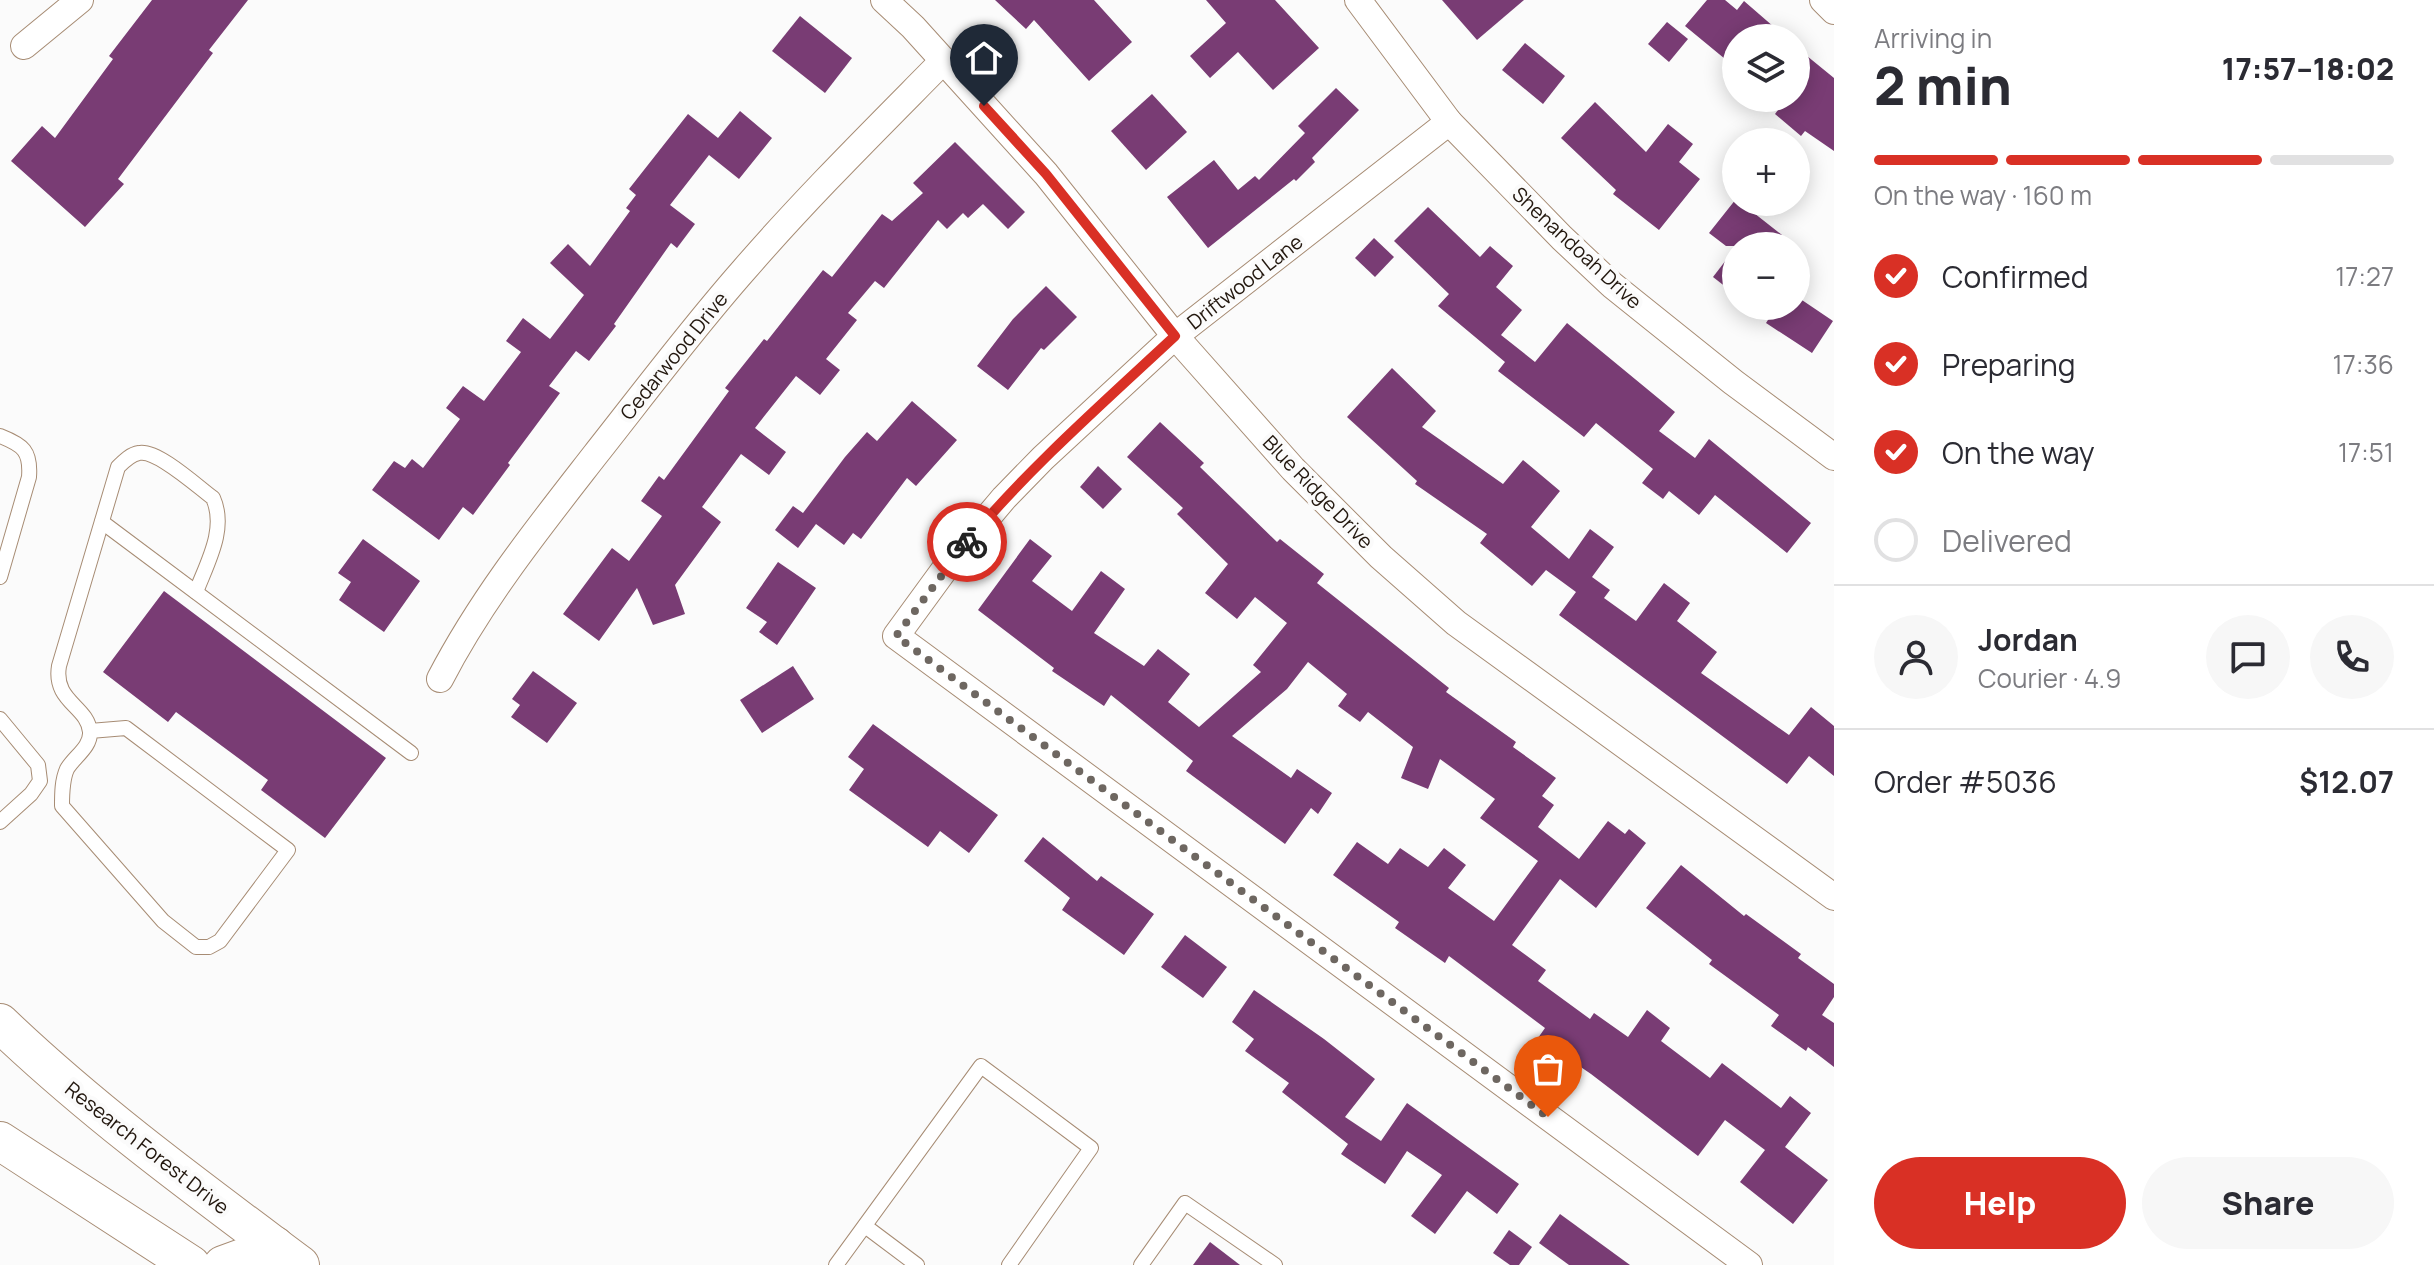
<!DOCTYPE html>
<html lang="en">
<head>
<meta charset="utf-8">
<style>
  :root { --surface:#fff; --page:#f7f7f7; --text:#2b2b33; --muted:#7c7c81; --line:#e1e1e2; --accent:#d93025 }
  body { margin:0; font-family:Manrope,sans-serif; background:var(--page); color:var(--text); height:100vh; display:flex; flex-direction:column; font-size:30px; white-space:nowrap }
  * { box-sizing:border-box; margin:0 }
  p { font-size:26px; color:var(--muted) }
  .icon { flex:none; width:44px; height:44px; fill:none; stroke:currentColor; stroke-width:2; stroke-linecap:round; stroke-linejoin:round }
  .map { position:relative; flex:1; overflow:hidden }
  .panel { display:flex; flex-direction:column; background:var(--surface); width:600px }
  .panel>* { flex:none }
  .controls { position:absolute; left:1722px; top:24px; display:grid; gap:16px }
  .controls a { display:grid; place-items:center; width:88px; height:88px; border-radius:50%; background:var(--surface); box-shadow:0 4px 20px #0003; font-size:40px }
  .pin { position:absolute; display:grid; place-items:center; width:68px; height:68px; color:#fff; margin:-82px -34px; border-radius:50% 50% 50% 0; rotate:-45deg; box-shadow:0 0 8px #0007 }
  .pin .icon { rotate:45deg }
  .courier { position:absolute; display:grid; place-items:center; width:80px; height:80px; margin:-40px; border:6px solid #d93025; border-radius:50%; background:#fff; color:#222; box-shadow:0 2px 10px #0007 }
  .overview em { font-style:normal; font-weight:800 }
  .overview div { display:flex; flex-direction:column-reverse }
  .overview { display:flex; align-items:center; justify-content:space-between; height:136px; padding:0 40px }
  h1 { font-size:52px; font-weight:800; line-height:60px }
  .bar { display:grid; grid-template-columns:repeat(4,1fr); gap:12px 8px; align-content:center; height:96px; padding:0 40px }
  .bar i { height:10px; border-radius:6px; background:var(--line) }
  .bar .selected { background:var(--accent) }
  .bar p { grid-column:span 4 }
  .line { display:flex; align-items:center; gap:20px; padding:0 40px; border-top:2px solid var(--line) }
  .line div { flex:1 }
  .round { display:grid; place-items:center; flex:none; width:84px; height:84px; border-radius:42px; background:var(--page) }
  ol { padding:0 40px; list-style:none }
  li { display:flex; align-items:center; gap:24px; height:88px }
  li p { margin-inline-start:auto }
  li .icon { padding:8px; border-radius:50%; background:var(--accent); color:#fff; stroke-width:4 }
  li:last-child { color:var(--muted) }
  li i { width:44px; height:44px; border:4px solid var(--line); border-radius:50% }
  .button { display:flex; gap:16px; margin-top:auto; padding:16px 40px }
  .button a { flex:1; height:92px; border-radius:48px; background:var(--accent); color:#fff; font-size:32px; font-weight:800; line-height:92px; text-align:center }
  .button a+a { background:var(--page); color:var(--text) }
  main { display:flex; flex:1; min-height:0 }
  .map>svg:first-child { display:block }
  .building { fill:#793c74 }
  .lines { fill:none; stroke-linecap:round; stroke-linejoin:round }
  .lane-casing { stroke:#a78c74; stroke-width:16 }
  .street-casing { stroke:#a78c74; stroke-width:28 }
  .secondary-casing { stroke:#a78c74; stroke-width:40 }
  .lane { stroke:#fff; stroke-width:14 }
  .street { stroke:#fff; stroke-width:26 }
  .secondary { stroke:#fff; stroke-width:38 }
  .done { stroke:#6e6761; stroke-width:8; stroke-dasharray:0 14.4 }
  .route { stroke:#d93025; stroke-width:10 }
  .labels { text-anchor:middle; stroke-width:8; stroke-linejoin:round; paint-order:stroke }
  .street-label { font-size:20px; fill:#22170e; stroke:#fbfbfb }
</style>
</head>
<body>
<main>
<div class="map">
<svg width="1834" height="1265" viewBox="0 0 1834 1265">
  <rect width="100%" height="100%" fill="#fbfbfb"/>
  <g class="building">
    <path d="M 152,0 L 248,0 L 209,50 L 213,53 L 118,179 L 124,184 L 85,227 L 11,161 L 42,126 L 55,138 L 113,59 L 109,56 Z"/>
    <path d="M 995,0 L 1094,0 L 1132,42 L 1089,81 L 1034,20 L 1026,29 Z"/>
    <path d="M 1206,0 L 1275,0 L 1319,48 L 1273,90 L 1238,52 L 1210,78 L 1190,56 L 1226,23 Z"/>
    <path d="M 1442,0 L 1524,0 L 1477,40 Z"/>
    <path d="M 1707,0 L 1725,0 L 1737,10 L 1744,1 L 1774,27 L 1765,38 L 1736,38 L 1736,68 L 1685,26 Z"/>
    <path d="M 800,16 L 852,58 L 825,93 L 772,51 Z"/>
    <path d="M 1667,22 L 1688,39 L 1669,62 L 1648,44 Z"/>
    <path d="M 1525,43 L 1565,76 L 1543,104 L 1502,70 Z"/>
    <path d="M 1796,47 L 1834,78 L 1834,151 L 1805,131 L 1801,136 L 1775,114 L 1787,98 L 1796,98 Z"/>
    <path d="M 1336,88 L 1359,110 L 1312,158 L 1315,162 L 1296,181 L 1294,179 L 1208,248 L 1167,197 L 1214,160 L 1238,190 L 1255,176 L 1259,180 L 1305,133 L 1298,126 Z"/>
    <path d="M 1152,94 L 1187,132 L 1146,170 L 1111,131 Z"/>
    <path d="M 1595,102 L 1646,152 L 1668,124 L 1693,144 L 1679,162 L 1700,179 L 1659,230 L 1613,194 L 1616,190 L 1561,138 Z"/>
    <path d="M 740,111 L 772,138 L 739,179 L 709,155 L 670,205 L 695,224 L 677,248 L 671,243 L 614,324 L 616,326 L 589,361 L 576,351 L 549,386 L 560,393 L 508,463 L 510,465 L 473,515 L 463,507 L 439,540 L 372,490 L 394,461 L 405,468 L 412,459 L 423,468 L 460,419 L 446,408 L 463,386 L 484,401 L 521,352 L 506,341 L 523,318 L 550,339 L 584,295 L 550,263 L 568,244 L 590,266 L 630,211 L 626,208 L 636,195 L 629,189 L 688,114 L 718,138 Z"/>
    <path d="M 955,142 L 1025,212 L 1008,229 L 983,204 L 968,218 L 963,213 L 947,229 L 938,220 L 884,288 L 875,281 L 848,313 L 857,320 L 826,359 L 840,370 L 820,395 L 796,376 L 755,428 L 786,452 L 769,475 L 741,454 L 702,507 L 721,522 L 675,585 L 685,614 L 653,625 L 637,588 L 599,641 L 563,614 L 612,548 L 629,561 L 662,516 L 641,501 L 659,476 L 664,480 L 729,391 L 725,388 L 764,339 L 767,341 L 823,270 L 832,277 L 882,214 L 892,221 L 923,193 L 913,183 Z"/>
    <path d="M 1736,199 L 1736,202 L 1740,202 L 1782,235 L 1773,246 L 1726,246 L 1709,233 Z"/>
    <path d="M 1428,207 L 1480,257 L 1490,246 L 1513,266 L 1496,287 L 1522,310 L 1501,335 L 1535,362 L 1567,323 L 1675,412 L 1659,431 L 1695,458 L 1709,439 L 1811,523 L 1787,553 L 1715,495 L 1699,515 L 1669,491 L 1663,499 L 1642,483 L 1653,469 L 1596,423 L 1584,437 L 1498,371 L 1505,362 L 1438,306 L 1449,294 L 1394,241 Z"/>
    <path d="M 1374,238 L 1394,257 L 1375,277 L 1355,258 Z"/>
    <path d="M 1736,247 L 1736,295 L 1713,277 Z"/>
    <path d="M 1046,286 L 1077,317 L 1044,350 L 1041,348 L 1008,390 L 977,366 L 1013,319 Z"/>
    <path d="M 1796,296 L 1833,321 L 1812,353 L 1766,323 L 1777,306 L 1796,306 Z"/>
    <path d="M 1392,368 L 1436,411 L 1422,427 L 1503,484 L 1523,460 L 1560,491 L 1531,527 L 1569,559 L 1590,529 L 1614,547 L 1592,577 L 1610,590 L 1604,598 L 1636,621 L 1664,583 L 1690,603 L 1677,621 L 1717,652 L 1701,673 L 1789,735 L 1811,707 L 1834,726 L 1834,776 L 1809,756 L 1787,784 L 1559,615 L 1576,592 L 1546,570 L 1532,586 L 1480,543 L 1487,534 L 1415,484 L 1417,481 L 1347,417 Z"/>
    <path d="M 912,401 L 957,440 L 916,486 L 907,478 L 861,539 L 853,533 L 844,545 L 816,524 L 798,548 L 775,530 L 793,506 L 803,513 L 845,457 L 867,432 L 877,441 Z"/>
    <path d="M 1160,422 L 1204,463 L 1200,467 L 1277,542 L 1280,539 L 1324,574 L 1317,583 L 1449,688 L 1446,692 L 1516,742 L 1513,747 L 1556,778 L 1542,796 L 1554,805 L 1538,827 L 1579,859 L 1608,821 L 1625,834 L 1629,829 L 1646,843 L 1596,908 L 1560,879 L 1512,945 L 1546,970 L 1538,981 L 1590,1019 L 1594,1013 L 1628,1037 L 1647,1010 L 1670,1028 L 1661,1041 L 1710,1078 L 1722,1063 L 1781,1108 L 1790,1096 L 1811,1113 L 1785,1147 L 1828,1180 L 1793,1224 L 1740,1182 L 1765,1150 L 1725,1120 L 1698,1156 L 1591,1074 L 1538,1038 L 1545,1028 L 1449,956 L 1445,963 L 1395,928 L 1399,922 L 1333,875 L 1357,842 L 1388,864 L 1400,848 L 1428,867 L 1444,848 L 1466,865 L 1448,888 L 1494,921 L 1538,861 L 1480,818 L 1495,799 L 1440,759 L 1428,789 L 1401,778 L 1413,747 L 1368,712 L 1360,722 L 1338,706 L 1347,694 L 1308,662 L 1287,689 L 1232,736 L 1291,778 L 1297,769 L 1332,793 L 1318,814 L 1311,808 L 1285,844 L 1186,771 L 1193,761 L 1111,695 L 1104,706 L 1052,671 L 1054,668 L 978,610 L 1030,539 L 1052,556 L 1032,581 L 1072,611 L 1101,571 L 1125,589 L 1094,633 L 1144,666 L 1158,649 L 1190,674 L 1168,702 L 1199,727 L 1261,672 L 1253,665 L 1287,623 L 1255,597 L 1237,619 L 1205,593 L 1228,564 L 1177,514 L 1183,508 L 1127,457 Z"/>
    <path d="M 1098,466 L 1122,489 L 1103,509 L 1080,487 Z"/>
    <path d="M 363,539 L 420,581 L 384,632 L 339,600 L 351,582 L 338,573 Z"/>
    <path d="M 778,562 L 816,588 L 777,645 L 759,632 L 767,622 L 746,608 Z"/>
    <path d="M 164,591 L 386,758 L 325,838 L 261,790 L 268,780 L 176,712 L 168,722 L 103,672 Z"/>
    <path d="M 793,666 L 814,699 L 762,733 L 740,700 Z"/>
    <path d="M 533,671 L 577,703 L 547,743 L 511,717 L 520,705 L 512,699 Z"/>
    <path d="M 873,724 L 998,815 L 969,853 L 940,831 L 928,847 L 849,790 L 864,769 L 848,757 Z"/>
    <path d="M 1043,837 L 1097,881 L 1101,876 L 1154,914 L 1124,955 L 1062,910 L 1070,898 L 1024,861 Z"/>
    <path d="M 1681,865 L 1744,916 L 1746,914 L 1801,954 L 1798,958 L 1834,984 L 1834,997 L 1822,1015 L 1834,1023 L 1834,1067 L 1808,1047 L 1806,1051 L 1771,1026 L 1779,1015 L 1709,964 L 1712,960 L 1646,908 Z"/>
    <path d="M 1185,935 L 1227,967 L 1203,998 L 1161,967 Z"/>
    <path d="M 1254,990 L 1324,1039 L 1375,1079 L 1345,1117 L 1381,1141 L 1407,1103 L 1519,1184 L 1497,1214 L 1467,1191 L 1435,1234 L 1411,1216 L 1442,1175 L 1407,1151 L 1385,1184 L 1341,1154 L 1348,1144 L 1282,1092 L 1289,1083 L 1245,1051 L 1254,1039 L 1232,1022 Z"/>
    <path d="M 1560,1214 L 1630,1265 L 1569,1265 L 1539,1243 Z"/>
    <path d="M 1509,1230 L 1532,1247 L 1519,1265 L 1510,1265 L 1493,1253 Z"/>
    <path d="M 1210,1242 L 1240,1265 L 1193,1265 Z"/>
  </g>
  <g class="lines">
    <defs>
      <g id="lane">
        <path d="M 0,436 C 23,445 31,451 29,477 L 0,577"/>
        <path d="M 102,522 L 411,753"/>
        <path d="M 0,719 L 38,765 L 40,781 L 31,794 L 0,822"/>
        <path d="M 90,731 L 126,728 L 288,850 L 220,941 L 209,947 L 196,947 L 163,921 L 62,806 C 62,794 62,780 67,769 C 74,757 91,747 90,732 C 88,706 53,702 59,666 L 118,467 C 124,461 131,454 139,453 C 157,449 198,487 213,498 C 227,529 207,563 196,592"/>
        <path d="M 865,1226 L 917,1265"/>
        <path d="M 836,1265 L 981,1066 L 1091,1148 L 1009,1265"/>
        <path d="M 1141,1265 L 1185,1203 L 1275,1265"/>
      </g>
      <g id="street">
        <path d="M 884,0 L 913,27 L 1046,174 L 1175,336 L 1293,469 L 1381,557 L 1456,623 L 1834,897"/>
        <path d="M 1358,0 L 1449,122 L 1562,238 L 1612,285 L 1733,382 L 1834,457"/>
        <path d="M 1823,0 L 1834,11"/>
        <path d="M 24,46 L 80,0"/>
        <path d="M 1449,122 L 1175,336 L 1043,458 L 1004,498 L 950,562 L 896,636 L 1749,1265"/>
        <path d="M 440,679 C 482,598 539,527 595,455 C 644,393 691,330 743,271 C 806,198 875,130 943,61"/>
      </g>
      <g id="secondary">
        <path d="M 0,1023 C 93,1112 197,1188 300,1265"/>
        <path d="M 0,1141 L 191,1265"/>
        <path d="M 223,1265 L 275,1246"/>
      </g>
    </defs>
    <use href="#lane" class="lane-casing"/>
    <use href="#street" class="street-casing"/>
    <use href="#secondary" class="secondary-casing"/>
    <use href="#lane" class="lane"/>
    <use href="#street" class="street"/>
    <use href="#secondary" class="secondary"/>
  </g>
  <g class="lines">
    <path class="done" d="M 967,542 L 896,636 L 1548,1117"/>
    <path class="route" d="M 967,542 C 1030,467 1103,403 1175,336 L 1046,174 L 984,106"/>
  </g>
  <g class="labels">
    <g class="street-label">
      <text transform="translate(1577 248) rotate(43)" y="7">Shenandoah Drive</text>
      <text transform="translate(1245 282) rotate(-38)" y="7">Driftwood Lane</text>
      <text transform="translate(674 356) rotate(-51)" y="7">Cedarwood Drive</text>
      <text transform="translate(1318 492) rotate(46)" y="7">Blue Ridge Drive</text>
      <text transform="translate(147 1148) rotate(38)" y="7">Research Forest Drive</text>
    </g>
  </g>
</svg>
<div class="controls">
<a><svg class="icon" aria-label="layers" viewBox="0 0 24 24"><path d="M12 4l9 5-9 5-9-5zM3 14l9 5 9-5"/></svg></a>
<a>+</a>
<a>−</a>
</div>
<div class="pin" style="left:1548px;top:1117px;background:#ea580c"><svg class="icon" aria-label="bag" viewBox="0 0 24 24"><path d="M5 8h14l-1 12H6zM9 8a3 3 0 0 1 6 0"/></svg></div>
<div class="pin" style="left:984px;top:106px;background:#1f2937"><svg class="icon" aria-label="home" viewBox="0 0 24 24"><path d="M3 11l9-7 9 7M6 9v11h12V9"/></svg></div>
<div class="courier" style="left:967px;top:542px"><svg class="icon" aria-label="bike" viewBox="0 0 24 24"><circle cx="6" cy="16" r="4"/><circle cx="18" cy="16" r="4"/><path d="M6 16l4-8h5l3 8M10 8l3 8H6M13 5h3"/></svg></div>
</div>
<section class="panel">
<div class="overview"><div><h1>2 min</h1><p>Arriving in</p></div><em>17:57–18:02</em></div>
<div class="bar"><i class="selected"></i><i class="selected"></i><i class="selected"></i><i></i><p>On the way · 160 m</p></div>
<ol>
<li><svg class="icon" aria-label="check" viewBox="0 0 24 24"><path d="M5 12l5 5 9-10"/></svg>Confirmed<p>17:27</p></li>
<li><svg class="icon" aria-label="check" viewBox="0 0 24 24"><path d="M5 12l5 5 9-10"/></svg>Preparing<p>17:36</p></li>
<li><svg class="icon" aria-label="check" viewBox="0 0 24 24"><path d="M5 12l5 5 9-10"/></svg>On the way<p>17:51</p></li>
<li><i></i>Delivered</li>
</ol>
<div class="line" style="height:144px"><a class="round"><svg class="icon" aria-label="person" viewBox="0 0 24 24"><circle cx="12" cy="8" r="4"/><path d="M4 21q1-7 8-7t8 7"/></svg></a><div><b>Jordan</b><p>Courier · 4.9</p></div><a class="round"><svg class="icon" aria-label="chat" viewBox="0 0 24 24"><path d="M4 5h16v11H9l-5 4z"/></svg></a><a class="round"><svg class="icon" aria-label="phone" viewBox="0 0 24 24"><path d="M5 4h4l2 5-3 2q2 4 5 5l2-3 5 2v4C11 20 4 13 5 4z"/></svg></a></div>
<div class="line" style="height:104px"><div>Order #5036</div><b>$12.07</b></div>
<div class="button"><a>Help</a><a>Share</a></div>
</section>
</main>
</body>
</html>
